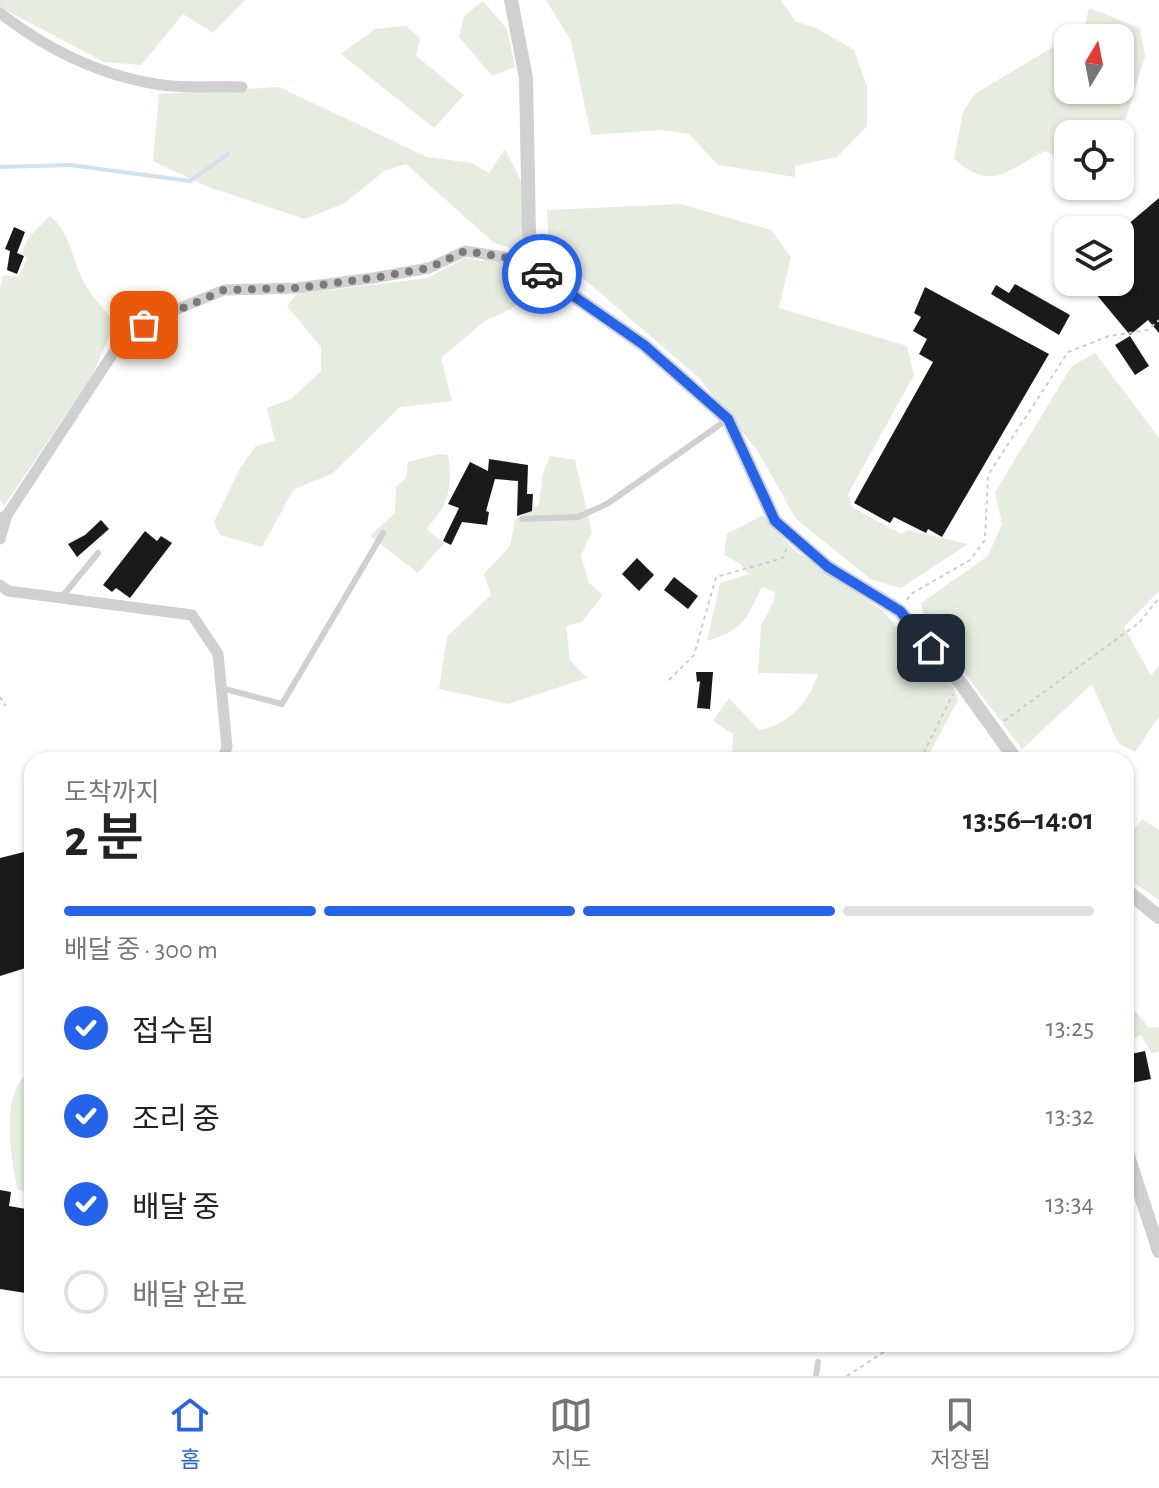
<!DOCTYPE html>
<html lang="ko">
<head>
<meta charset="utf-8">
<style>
  :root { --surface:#fff; --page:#f2f2f2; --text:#222; --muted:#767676; --line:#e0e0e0; --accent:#2563eb }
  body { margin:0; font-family:"Alegreya Sans","Noto Sans KR",sans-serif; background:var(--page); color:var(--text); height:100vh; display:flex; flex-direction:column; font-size:30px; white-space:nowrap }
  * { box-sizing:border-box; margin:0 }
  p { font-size:26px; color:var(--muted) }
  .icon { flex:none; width:44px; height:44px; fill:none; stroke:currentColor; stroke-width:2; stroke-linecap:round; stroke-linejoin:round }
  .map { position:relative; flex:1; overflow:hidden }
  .panel { position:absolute; left:24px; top:752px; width:1110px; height:600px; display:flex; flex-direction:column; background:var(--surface); border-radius:24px; box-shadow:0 2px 6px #0004 }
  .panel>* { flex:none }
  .needle { width:52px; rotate:10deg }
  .buttons { position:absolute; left:1054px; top:24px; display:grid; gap:16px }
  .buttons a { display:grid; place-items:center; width:80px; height:80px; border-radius:16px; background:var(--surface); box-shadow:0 2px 6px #0004; font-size:40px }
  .pin { position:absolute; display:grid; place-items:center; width:68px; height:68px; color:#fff; margin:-34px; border-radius:16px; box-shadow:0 4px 12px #0006 }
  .courier { position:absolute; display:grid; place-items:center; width:80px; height:80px; margin:-40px; border:6px solid #2563eb; border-radius:50%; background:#fff; color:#222; box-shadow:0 2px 10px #0007 }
  .headline em { font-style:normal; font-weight:600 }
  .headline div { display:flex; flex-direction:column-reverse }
  .headline { display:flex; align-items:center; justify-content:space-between; height:136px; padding:0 40px }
  h1 { font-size:52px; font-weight:600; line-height:60px }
  .bar { display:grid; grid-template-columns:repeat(4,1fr); gap:12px 8px; align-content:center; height:96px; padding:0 40px }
  .bar i { height:10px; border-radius:6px; background:var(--line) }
  .bar .on { background:var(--accent) }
  .bar p { grid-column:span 4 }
  ol { padding:0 40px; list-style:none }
  li { display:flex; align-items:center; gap:24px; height:88px }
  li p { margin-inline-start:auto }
  li .icon { padding:8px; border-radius:50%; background:var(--accent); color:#fff; stroke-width:4 }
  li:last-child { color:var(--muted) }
  li i { width:44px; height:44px; border:4px solid var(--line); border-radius:50% }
  .menu { display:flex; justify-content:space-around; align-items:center; height:112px; border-top:2px solid var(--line); background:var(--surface); font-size:22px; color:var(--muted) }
  .menu a { display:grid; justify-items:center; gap:4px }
  .menu .on { color:var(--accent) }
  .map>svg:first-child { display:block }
  .green { fill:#e6ecdf }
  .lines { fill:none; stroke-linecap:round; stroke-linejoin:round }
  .stream { stroke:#cfe2ee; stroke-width:4 }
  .building { fill:#1a1a1a }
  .path { stroke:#cdcdcd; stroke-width:2; stroke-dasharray:4 4; stroke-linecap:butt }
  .service { stroke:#d0d0d0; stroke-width:6 }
  .minor { stroke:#d0d0d0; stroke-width:11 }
  .tertiary { stroke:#d0d0d0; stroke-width:14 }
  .done { stroke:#7a7a7a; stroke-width:8; stroke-dasharray:0 14.4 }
  .route { stroke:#2563eb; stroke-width:10 }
</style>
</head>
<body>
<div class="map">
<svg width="1159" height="1376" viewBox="0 0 1159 1376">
  <rect width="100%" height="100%" fill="#fff"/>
  <g class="green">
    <path d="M 0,0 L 245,0 L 213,33 L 183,14 L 141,65 L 104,62 L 0,7 Z"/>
    <path d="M 546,0 L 781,0 L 795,21 L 818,29 L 854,50 L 867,86 L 867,126 L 837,157 L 795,166 L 795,177 L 718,165 L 689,134 L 660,130 L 591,135 L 571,41 Z"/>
    <path d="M 483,1 L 507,29 L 515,67 L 492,76 L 459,37 L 464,16 Z"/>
    <path d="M 1089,8 L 1140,28 L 1145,56 L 1126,118 L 1108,134 L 1068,134 L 1068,157 L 1064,160 L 1045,151 C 1005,171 992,192 954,159 L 963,112 L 975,94 L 1068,38 L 1068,90 L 1120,90 L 1120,38 L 1069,38 L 1084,29 Z"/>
    <path d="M 406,26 L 420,38 L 416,56 L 464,95 L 434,128 L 341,54 L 375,29 Z"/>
    <path d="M 279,87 L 427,157 L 472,163 L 489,173 L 505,149 L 521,181 L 531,253 L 524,261 L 544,293 L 485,321 L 441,358 L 452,401 L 400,407 L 332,474 L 294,489 L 262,547 L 220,535 L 214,522 L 240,468 L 256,446 L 275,441 L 267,408 L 291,399 L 321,371 L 321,347 L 287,306 L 297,294 L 427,278 L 465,258 L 483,261 L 515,249 L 494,243 L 406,164 L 384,171 L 345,203 L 305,219 L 208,187 L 153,161 L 159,94 Z"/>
    <path d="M 681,204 L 771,230 L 791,257 L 779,308 L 907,346 L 914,375 L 848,494 L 852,507 L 901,534 L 908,530 L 968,544 L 901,588 L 872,580 L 796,519 L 757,450 L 698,377 L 549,249 L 547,210 Z"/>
    <path d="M 50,216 C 73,236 71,259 85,284 C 94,301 107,309 114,325 L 93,374 L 4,506 L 0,499 L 0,289 L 3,275 L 18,277 L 27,259 L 22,251 L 29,237 Z"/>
    <path d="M 1095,353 L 1159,438 L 1159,591 L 1124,627 L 1151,676 L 1159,665 L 1159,716 L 1135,752 L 1118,743 L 1092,684 L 1022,749 L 924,619 L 921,603 L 988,556 L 1002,524 L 995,492 L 1072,366 Z"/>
    <path d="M 439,454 L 448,455 C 451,471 451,494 442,508 C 438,516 431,521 427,530 L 444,543 L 418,573 L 370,536 L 395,513 L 396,487 L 406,478 L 408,462 Z"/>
    <path d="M 550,456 L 575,460 L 592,532 L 581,555 L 589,583 L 603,595 L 582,622 L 566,626 L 570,660 L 587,678 L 508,704 L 439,689 L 447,637 L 491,595 L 484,574 L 510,546 L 515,520 L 539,504 L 543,473 Z"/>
    <path d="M 763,515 L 794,550 L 882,610 L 921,656 L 952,684 L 958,700 L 926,760 L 732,760 L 733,734 L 713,721 L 729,698 L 759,730 C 789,725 809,702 818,674 L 758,673 L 761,625 L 774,601 L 775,592 L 762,587 C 744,622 746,628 707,641 L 720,583 L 749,574 L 739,563 L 724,555 L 727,534 Z"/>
    <path d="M 1142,819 L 1159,830 L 1159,900 L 1126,877 L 1126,840 Z"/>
    <path d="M 1135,1011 L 1149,1028 L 1159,1027 L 1159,1052 L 1151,1053 L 1141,1035 L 1126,1042 L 1126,1013 Z"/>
    <path d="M 32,1071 L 32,1195 L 17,1189 C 10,1150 0,1088 32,1071 Z"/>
  </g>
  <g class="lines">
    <path class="stream" d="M 0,167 L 70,165 L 190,181 L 228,154"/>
  </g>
  <g class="building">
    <path d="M 1159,198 L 1159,333 L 1148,320 L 1130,335 L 1086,282 L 1120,282 L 1120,231 Z"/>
    <path d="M 14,227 L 25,232 L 17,253 L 24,256 L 17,274 L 7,270 L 10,251 L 5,249 Z"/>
    <path d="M 1015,284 L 1070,315 L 1059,335 L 991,294 L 996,285 L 1009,293 Z"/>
    <path d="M 925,287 L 1049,354 L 942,537 L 928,529 L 926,533 L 894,517 L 890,523 L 854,503 L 933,362 L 919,354 L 927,339 L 913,331 L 921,317 L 914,313 Z"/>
    <path d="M 1130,336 L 1149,366 L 1135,375 L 1115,345 Z"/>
    <path d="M 489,459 L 528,465 L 527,494 L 533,494 L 532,511 L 517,516 L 518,481 L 495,479 L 486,511 L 489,512 L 487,525 L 462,522 L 451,545 L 443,541 L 459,508 L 448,504 L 470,462 L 488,471 Z"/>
    <path d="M 101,520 L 109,529 L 77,557 L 68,544 L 85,535 Z"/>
    <path d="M 145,531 L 157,541 L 161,536 L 172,543 L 130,598 L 116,588 L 112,592 L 103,585 Z"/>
    <path d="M 637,558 L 654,575 L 639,591 L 622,574 Z"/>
    <path d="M 674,577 L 698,596 L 688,609 L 664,590 Z"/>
    <path d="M 696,672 L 713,672 L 710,709 L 697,708 L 700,681 L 697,682 Z"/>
    <path d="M 32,850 L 32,966 L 0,976 L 0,858 Z"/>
    <path d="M 1145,1051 L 1151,1079 L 1126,1084 L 1126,1055 Z"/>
    <path d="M 0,1190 L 11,1192 L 9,1206 L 32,1210 L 32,1294 L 0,1289 Z"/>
  </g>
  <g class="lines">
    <g class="path">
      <path d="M 907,600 L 911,594 L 970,560 L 985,540 L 988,475 L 1068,352 L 1109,336 L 1148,330 L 1159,320"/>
      <path d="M 669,680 L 694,655 L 716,577 L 783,558 L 787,547"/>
      <path d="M 0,697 L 6,706"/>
      <path d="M 1004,721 L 1139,623 L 1159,598"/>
      <path d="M 920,760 L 953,694"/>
      <path d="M 847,1376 L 896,1344"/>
    </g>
    <g class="service">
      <path d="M 522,519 L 578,517 L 607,504 L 728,419"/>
      <path d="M 61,598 L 98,553"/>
      <path d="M 221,688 L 282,704 L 383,533"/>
      <path d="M 816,1376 L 818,1362"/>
    </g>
    <g class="minor">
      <path d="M 0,13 C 44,47 95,73 150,83 C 179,89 212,86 242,87"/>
      <path d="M 7,515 L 125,335 L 163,315 L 224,290 L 297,288 L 373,278 L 429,268 L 465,251 L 504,257 L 541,273"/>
      <path d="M 0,539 L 7,515 L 1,518"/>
      <path d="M 0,585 L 8,591 L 192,615 L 218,654 L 227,747 L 222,760"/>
    </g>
    <g class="tertiary">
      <path d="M 511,0 L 526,78 L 529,233 L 541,273 L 644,345 L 728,419 L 775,521 L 828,567 L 900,611 L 962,685 L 1016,760"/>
      <path d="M 1126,890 L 1159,917"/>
      <path d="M 1126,1150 L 1159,1251"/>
    </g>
  </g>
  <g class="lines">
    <path class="done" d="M 144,325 L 224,290 L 297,288 L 373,278 L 429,268 L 465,251 L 504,257 L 542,274"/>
    <path class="route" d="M 542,274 L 644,345 L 728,419 L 775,521 L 828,567 L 900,611 L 931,648"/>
  </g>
</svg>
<div class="buttons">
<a><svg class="needle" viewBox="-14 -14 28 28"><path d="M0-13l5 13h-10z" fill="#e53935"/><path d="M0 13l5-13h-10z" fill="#767676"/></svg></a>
<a><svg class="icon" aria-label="locate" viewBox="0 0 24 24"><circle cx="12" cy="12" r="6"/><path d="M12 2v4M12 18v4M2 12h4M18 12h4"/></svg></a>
<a><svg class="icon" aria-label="layers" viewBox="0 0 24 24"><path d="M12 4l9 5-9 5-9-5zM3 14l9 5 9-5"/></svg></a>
</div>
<div class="pin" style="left:144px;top:325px;background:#ea580c"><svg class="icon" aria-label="bag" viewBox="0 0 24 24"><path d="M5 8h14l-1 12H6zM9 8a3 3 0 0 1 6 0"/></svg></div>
<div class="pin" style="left:931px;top:648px;background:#1f2937"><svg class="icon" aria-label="home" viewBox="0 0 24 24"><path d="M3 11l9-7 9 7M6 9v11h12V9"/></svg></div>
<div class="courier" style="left:542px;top:274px"><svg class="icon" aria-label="car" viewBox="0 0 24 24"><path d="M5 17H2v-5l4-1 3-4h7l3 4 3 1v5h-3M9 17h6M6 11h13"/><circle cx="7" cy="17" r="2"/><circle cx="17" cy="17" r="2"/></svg></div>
<section class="panel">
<div class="headline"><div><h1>2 분</h1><p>도착까지</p></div><em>13:56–14:01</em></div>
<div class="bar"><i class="on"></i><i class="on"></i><i class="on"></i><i></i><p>배달 중 · 300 m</p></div>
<ol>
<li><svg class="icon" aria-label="check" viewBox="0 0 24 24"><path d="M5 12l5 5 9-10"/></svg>접수됨<p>13:25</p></li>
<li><svg class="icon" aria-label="check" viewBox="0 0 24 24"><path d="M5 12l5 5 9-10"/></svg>조리 중<p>13:32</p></li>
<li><svg class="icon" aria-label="check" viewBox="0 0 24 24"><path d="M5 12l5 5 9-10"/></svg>배달 중<p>13:34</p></li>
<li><i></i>배달 완료</li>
</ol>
</section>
</div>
<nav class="menu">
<a class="on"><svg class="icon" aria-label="home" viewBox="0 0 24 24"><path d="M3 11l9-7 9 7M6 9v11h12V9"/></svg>홈</a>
<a><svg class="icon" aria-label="map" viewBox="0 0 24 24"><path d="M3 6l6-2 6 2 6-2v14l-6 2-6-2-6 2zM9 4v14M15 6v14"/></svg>지도</a>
<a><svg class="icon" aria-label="saved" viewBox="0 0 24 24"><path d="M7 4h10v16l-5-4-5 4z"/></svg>저장됨</a>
</nav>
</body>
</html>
